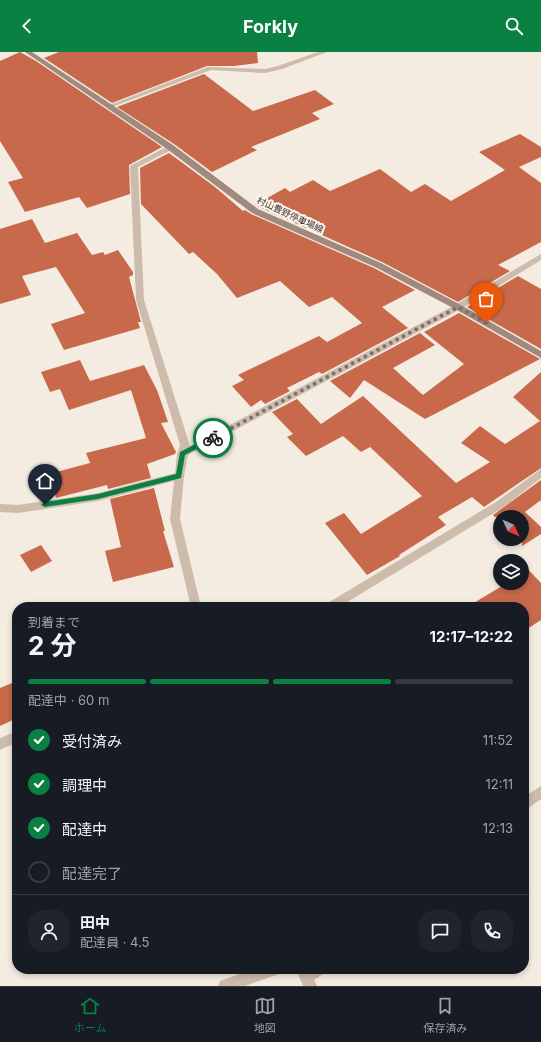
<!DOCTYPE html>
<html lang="ja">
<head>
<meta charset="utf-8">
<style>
  :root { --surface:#171b24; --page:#20242c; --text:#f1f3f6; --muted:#9ea1a6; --line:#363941; --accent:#0b8043 }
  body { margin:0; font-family:Inter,"Noto Sans JP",sans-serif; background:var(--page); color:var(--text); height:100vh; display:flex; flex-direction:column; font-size:15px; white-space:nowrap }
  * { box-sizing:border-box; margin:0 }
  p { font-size:13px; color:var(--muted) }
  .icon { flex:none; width:22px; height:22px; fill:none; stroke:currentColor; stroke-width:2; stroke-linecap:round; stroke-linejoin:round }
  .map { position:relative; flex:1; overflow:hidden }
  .side { position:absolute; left:12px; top:550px; width:517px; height:372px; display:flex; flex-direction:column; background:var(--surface); border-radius:16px; box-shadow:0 2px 6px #0003 }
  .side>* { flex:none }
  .needle { width:26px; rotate:134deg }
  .buttons { position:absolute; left:493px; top:458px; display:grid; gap:8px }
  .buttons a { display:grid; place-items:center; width:36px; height:36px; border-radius:50%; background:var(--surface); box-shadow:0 2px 6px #0003; font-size:20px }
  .pin { position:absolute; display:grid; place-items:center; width:34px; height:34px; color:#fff; margin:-41px -17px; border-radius:50% 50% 50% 0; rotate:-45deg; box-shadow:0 0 4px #0007 }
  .pin .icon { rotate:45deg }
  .courier { position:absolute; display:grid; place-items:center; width:40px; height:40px; margin:-20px; border:3px solid #0b8043; border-radius:50%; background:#fff; color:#222; box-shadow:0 1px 5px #0007 }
  .head em { font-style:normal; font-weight:700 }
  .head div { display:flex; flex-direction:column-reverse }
  .head { display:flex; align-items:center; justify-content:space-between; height:68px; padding:0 16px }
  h1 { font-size:26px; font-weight:700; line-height:30px }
  .bar { display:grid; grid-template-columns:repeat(4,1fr); gap:6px 4px; align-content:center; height:48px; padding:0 16px }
  .bar i { height:5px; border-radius:3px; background:var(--line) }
  .bar .selected { background:var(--accent) }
  .bar p { grid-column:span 4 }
  .line { display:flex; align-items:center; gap:10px; padding:0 16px; border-top:1px solid var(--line) }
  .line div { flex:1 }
  .round { display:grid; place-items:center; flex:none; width:42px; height:42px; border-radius:16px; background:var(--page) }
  ol { padding:0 16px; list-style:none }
  li { display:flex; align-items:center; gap:12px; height:44px }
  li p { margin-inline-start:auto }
  li .icon { padding:4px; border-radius:50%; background:var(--accent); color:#fff; stroke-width:4 }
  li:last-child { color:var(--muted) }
  li i { width:22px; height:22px; border:2px solid var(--line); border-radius:50% }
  header { display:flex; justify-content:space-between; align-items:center; height:52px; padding:0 16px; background:var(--accent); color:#fff; font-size:18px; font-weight:700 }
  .dock { display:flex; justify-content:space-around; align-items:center; height:56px; border-top:1px solid var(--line); background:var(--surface); font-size:11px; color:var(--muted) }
  .dock a { display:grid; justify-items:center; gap:2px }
  .dock .selected { color:var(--accent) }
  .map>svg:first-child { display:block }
  .building { fill:#c8694b }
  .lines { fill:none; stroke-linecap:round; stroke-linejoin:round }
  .street { fill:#cdbbac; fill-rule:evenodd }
  .secondary { fill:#a18a7d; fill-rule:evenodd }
  .route { fill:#0b8043 }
  .done { stroke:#7c716b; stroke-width:4; stroke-dasharray:0 7.2 }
  .labels { text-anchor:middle; stroke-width:4; stroke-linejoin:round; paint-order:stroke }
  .far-street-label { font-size:9px; fill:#3b302b; stroke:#fbf5ee }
</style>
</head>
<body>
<header><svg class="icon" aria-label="back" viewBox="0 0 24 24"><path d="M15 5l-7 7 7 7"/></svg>Forkly<svg class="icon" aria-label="search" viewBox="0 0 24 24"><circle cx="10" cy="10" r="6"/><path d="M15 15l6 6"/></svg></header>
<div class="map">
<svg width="541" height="934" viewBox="0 0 541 934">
  <rect width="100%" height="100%" fill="#f4ebe1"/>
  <g class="building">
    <path d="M 20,0 L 36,9 L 162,95 L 129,113 L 130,142 L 87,156 L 79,145 L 25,160 L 8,130 L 23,126 L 0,89 L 0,9 Z"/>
    <path d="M 59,0 L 257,0 L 258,11 L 234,14 L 207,14 L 112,51 L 44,6 Z"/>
    <path d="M 204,22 L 253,59 L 315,38 L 334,52 L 312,61 L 320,67 L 251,95 L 257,98 L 212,120 L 174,92 L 117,55 Z"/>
    <path d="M 520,82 L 541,95 L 541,105 L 519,115 L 541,131 L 541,190 L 498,213 L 510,219 L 458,250 L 382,210 L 255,153 L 285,136 L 290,140 L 313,128 L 330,139 L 380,117 L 411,140 L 425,132 L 451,149 L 505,118 L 479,100 Z"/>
    <path d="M 169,101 L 215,135 L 243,159 L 245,158 L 251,162 L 374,216 L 415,238 L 382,255 L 408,276 L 322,322 L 319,320 L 287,336 L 290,339 L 265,352 L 261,348 L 251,355 L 232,334 L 244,328 L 238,323 L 319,284 L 327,290 L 362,271 L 332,245 L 309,255 L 280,229 L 237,246 L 217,222 L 193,200 L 189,202 L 141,152 L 140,116 Z"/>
    <path d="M 32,167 L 45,191 L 77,181 L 92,203 L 103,200 L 105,203 L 118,198 L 133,220 L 133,223 L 129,225 L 141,270 L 138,270 L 140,276 L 64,298 L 51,272 L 85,261 L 56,215 L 22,224 L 31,243 L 0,252 L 0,177 Z"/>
    <path d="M 518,224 L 541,237 L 541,297 L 467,255 Z"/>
    <path d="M 459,261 L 540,307 L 425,367 L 364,328 L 350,346 L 330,329 L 420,281 L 435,293 L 393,316 L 423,343 L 464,312 L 424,280 Z"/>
    <path d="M 80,308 L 90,329 L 144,313 L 157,338 L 168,370 L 161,371 L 176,400 L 175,402 L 147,412 L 151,426 L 108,437 L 107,433 L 56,446 L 49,422 L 90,411 L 86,401 L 146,386 L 131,338 L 69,358 L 60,337 L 50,340 L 41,320 Z"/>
    <path d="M 541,320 L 541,416 L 484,455 L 472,445 L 438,465 L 446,473 L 399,503 L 400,504 L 367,523 L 325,471 L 344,461 L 361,482 L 422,444 L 370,395 L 361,400 L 343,384 L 306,404 L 287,385 L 293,382 L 272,360 L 297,347 L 321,372 L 363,344 L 456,431 L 490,410 L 461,391 L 480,374 L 505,392 L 540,369 L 513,345 Z"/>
    <path d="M 541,428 L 541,448 L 525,460 L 541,475 L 541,482 L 522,494 L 522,463 L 520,465 L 495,465 L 493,463 Z"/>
    <path d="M 154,436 L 165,479 L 163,479 L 174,515 L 113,530 L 105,499 L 121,495 L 110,447 Z"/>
    <path d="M 41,493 L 52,509 L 31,520 L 20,503 Z"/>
    <path d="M 522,511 L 541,531 L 541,568 L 524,579 L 524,555 L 467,555 L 507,531 L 522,531 Z"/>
    <path d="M 17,629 L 17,666 L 0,674 L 0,636 Z"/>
  </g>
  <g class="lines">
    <g class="street">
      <path d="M 318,0 L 327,0 L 282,17 L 265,21 L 211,18 L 112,55 L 107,54 L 208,15 L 265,17 L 278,14 Z"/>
      <path d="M 170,93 L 173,93 L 173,97 L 138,115 L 144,248 L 190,394 L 455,253 L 541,202 L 541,208 L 461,257 L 188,403 L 184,424 L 180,467 L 201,555 L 191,555 L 170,467 L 174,429 L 98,449 L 18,461 L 0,460 L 0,452 L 18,453 L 98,441 L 175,421 L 177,402 L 180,393 L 136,248 L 130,114 Z"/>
      <path d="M 541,417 L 541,426 L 502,456 L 339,555 L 325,555 L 326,552 L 496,450 Z"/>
      <path d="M 17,679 L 17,690 L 0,698 L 0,686 Z"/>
      <path d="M 541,734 L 541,747 L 524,759 L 524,745 Z"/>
      <path d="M 254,917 L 281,917 L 279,922 L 245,934 L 218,934 L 220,929 Z"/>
      <path d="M 296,917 L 325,917 L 323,922 L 314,928 L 317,934 L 303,934 Z"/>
    </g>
    <path class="secondary" d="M 25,0 L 32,0 L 173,93 L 258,157 L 381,211 L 461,253 L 541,299 L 541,306 L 455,257 L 375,215 L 252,161 L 167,97 Z"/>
  </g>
  <path class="route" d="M 213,383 L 216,386 L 215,387 L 185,403 L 181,426 L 98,447 L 45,455 L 41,453 L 45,450 L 98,442 L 176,422 L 180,400 Z"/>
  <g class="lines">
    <path class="done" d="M 213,386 L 458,255 L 486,271"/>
  </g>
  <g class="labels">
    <g class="far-street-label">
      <text transform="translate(290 163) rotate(25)" y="3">村山豊野停車場線</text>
    </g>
  </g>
</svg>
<div class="buttons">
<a><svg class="needle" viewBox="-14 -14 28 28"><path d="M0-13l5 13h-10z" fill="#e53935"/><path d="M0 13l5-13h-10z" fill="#9ea1a6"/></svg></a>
<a><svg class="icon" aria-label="layers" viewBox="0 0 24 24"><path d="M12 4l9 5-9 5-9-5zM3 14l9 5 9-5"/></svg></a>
</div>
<div class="pin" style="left:486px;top:271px;background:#ea580c"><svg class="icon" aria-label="bag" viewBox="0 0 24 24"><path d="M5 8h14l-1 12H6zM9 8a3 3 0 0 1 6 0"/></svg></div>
<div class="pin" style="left:45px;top:453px;background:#1f2937"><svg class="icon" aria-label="home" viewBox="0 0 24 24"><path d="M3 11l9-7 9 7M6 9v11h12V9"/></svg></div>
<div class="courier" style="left:213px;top:386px"><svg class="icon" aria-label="bike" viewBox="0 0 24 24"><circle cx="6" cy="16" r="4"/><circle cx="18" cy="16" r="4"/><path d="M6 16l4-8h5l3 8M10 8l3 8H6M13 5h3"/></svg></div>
<section class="side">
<div class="head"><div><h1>2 分</h1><p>到着まで</p></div><em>12:17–12:22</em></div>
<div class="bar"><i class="selected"></i><i class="selected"></i><i class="selected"></i><i></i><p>配達中 · 60 m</p></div>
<ol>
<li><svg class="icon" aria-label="check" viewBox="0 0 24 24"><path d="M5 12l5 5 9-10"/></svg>受付済み<p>11:52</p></li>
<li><svg class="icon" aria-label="check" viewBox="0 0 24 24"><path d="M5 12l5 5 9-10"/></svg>調理中<p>12:11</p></li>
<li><svg class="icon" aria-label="check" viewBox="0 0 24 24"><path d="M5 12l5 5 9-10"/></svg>配達中<p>12:13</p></li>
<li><i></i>配達完了</li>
</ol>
<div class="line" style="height:72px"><a class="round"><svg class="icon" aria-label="person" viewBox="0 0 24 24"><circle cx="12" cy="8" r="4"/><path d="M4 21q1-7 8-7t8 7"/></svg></a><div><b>田中</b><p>配達員 · 4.5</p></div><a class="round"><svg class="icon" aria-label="chat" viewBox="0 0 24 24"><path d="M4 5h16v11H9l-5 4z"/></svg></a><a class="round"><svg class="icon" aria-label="phone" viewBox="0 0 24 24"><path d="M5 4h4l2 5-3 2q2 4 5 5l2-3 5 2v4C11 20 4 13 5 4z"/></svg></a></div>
</section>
</div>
<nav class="dock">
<a class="selected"><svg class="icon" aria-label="home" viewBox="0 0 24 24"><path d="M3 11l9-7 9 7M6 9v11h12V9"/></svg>ホーム</a>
<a><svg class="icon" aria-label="map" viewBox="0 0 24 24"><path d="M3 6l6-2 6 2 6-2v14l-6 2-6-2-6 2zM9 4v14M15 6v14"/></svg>地図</a>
<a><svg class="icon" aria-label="saved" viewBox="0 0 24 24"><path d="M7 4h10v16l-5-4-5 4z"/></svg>保存済み</a>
</nav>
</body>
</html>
